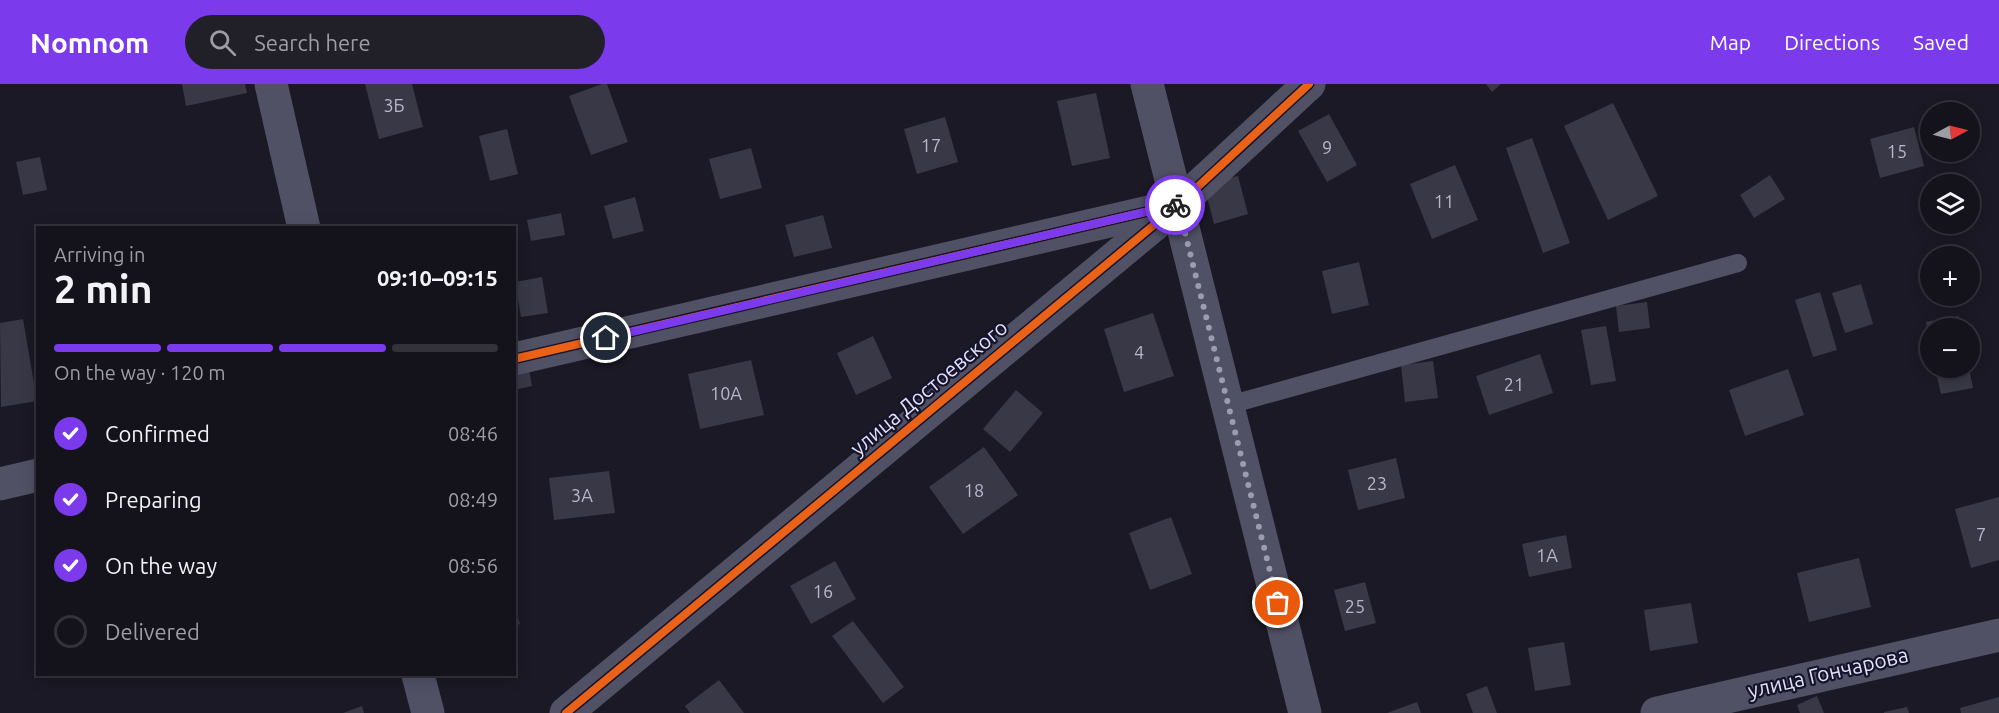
<!DOCTYPE html>
<html lang="en">
<head>
<meta charset="utf-8">
<style>
  :root { --surface:#14131c; --page:#212029; --text:#f1f3f6; --muted:#9d9ea3; --line:#33323b; --accent:#7c3aed }
  body { margin:0; font-family:Ubuntu,sans-serif; background:var(--page); color:var(--text); height:100vh; display:flex; flex-direction:column; font-size:22px; white-space:nowrap }
  * { box-sizing:border-box; margin:0 }
  p { font-size:20px; color:var(--muted) }
  .icon { flex:none; width:33px; height:33px; fill:none; stroke:currentColor; stroke-width:2; stroke-linecap:round; stroke-linejoin:round }
  .map { position:relative; flex:1; overflow:hidden }
  .panel { position:absolute; left:36px; top:142px; width:480px; height:450px; display:flex; flex-direction:column; background:var(--surface); border-radius:0px; box-shadow:0 3px 15px #0003,0 0 0 2px var(--line) }
  .panel>* { flex:none }
  .needle { width:39px; rotate:83deg }
  .buttons { position:absolute; left:1920px; top:18px; display:grid; gap:12px }
  .buttons a { display:grid; place-items:center; width:60px; height:60px; border-radius:50%; background:var(--surface); box-shadow:0 3px 15px #0003,0 0 0 2px var(--line); font-size:30px }
  .pin { position:absolute; display:grid; place-items:center; width:51px; height:51px; color:#fff; margin:-26px; border:3px solid #fff; border-radius:50%; box-shadow:0 2px 6px #0007 }
  .courier { position:absolute; display:grid; place-items:center; width:60px; height:60px; margin:-30px; border:4px solid #7c3aed; border-radius:50%; background:#fff; color:#222; box-shadow:0 2px 8px #0007 }
  .overview em { font-style:normal; font-weight:700 }
  .overview div { display:flex; flex-direction:column-reverse }
  .overview { display:flex; align-items:center; justify-content:space-between; height:102px; padding:0 18px }
  h1 { font-size:39px; font-weight:700; line-height:45px }
  .bar { display:grid; grid-template-columns:repeat(4,1fr); gap:9px 6px; align-content:center; height:72px; padding:0 18px }
  .bar i { height:8px; border-radius:4px; background:var(--line) }
  .bar .on { background:var(--accent) }
  .bar p { grid-column:span 4 }
  ol { padding:0 18px; list-style:none }
  li { display:flex; align-items:center; gap:18px; height:66px }
  li p { margin-inline-start:auto }
  li .icon { padding:6px; border-radius:50%; background:var(--accent); color:#fff; stroke-width:4 }
  li:last-child { color:var(--muted) }
  li i { width:33px; height:33px; border:3px solid var(--line); border-radius:50% }
  header { display:flex; align-items:center; gap:36px; box-sizing:border-box; height:84px; padding:0 30px; background:var(--accent); color:#fff }
  header strong { font-size:28px }
  nav { display:flex; gap:33px; margin-inline-start:auto; font-size:21px }
  .search { width:420px; height:54px; background:var(--page); display:flex; align-items:center; gap:15px; box-sizing:border-box; padding:0 21px; border-radius:33px; color:var(--muted); font-size:22px }
  .map>svg:first-child { display:block }
  .building { fill:#393846 }
  .lines { fill:none; stroke-linecap:round; stroke-linejoin:round }
  .service { stroke:#505165; stroke-width:18 }
  .minor { stroke:#505165; stroke-width:33 }
  .cycleway-casing { stroke:#16142a; stroke-width:11 }
  .cycleway { stroke:#ea6118; stroke-width:8 }
  .done { stroke:#9b9bb1; stroke-width:6; stroke-dasharray:0 10.8 }
  .route { stroke:#7c3aed; stroke-width:8 }
  .labels { text-anchor:middle; stroke-width:4.5; stroke-linejoin:round; paint-order:stroke }
  .number-label { font-size:18px; fill:#b7b7ce }
  .street-label { font-size:21px; fill:#e1e1fc; stroke:#16142a }
</style>
</head>
<body>
<header>
<strong>Nomnom</strong>
<div class="search"><svg class="icon" aria-label="search" viewBox="0 0 24 24"><circle cx="10" cy="10" r="6"/><path d="M15 15l6 6"/></svg>Search here</div>
<nav><a>Map</a><a>Directions</a><a>Saved</a></nav>
</header>
<div class="map">
<svg width="1999" height="629" viewBox="0 0 1999 629">
  <rect width="100%" height="100%" fill="#1a1925"/>
  <g class="building">
    <path d="M 182,0 L 245,0 L 247,9 L 186,22 Z"/>
    <path d="M 365,0 L 412,0 L 423,43 L 379,55 Z"/>
    <path d="M 602,0 L 607,0 L 628,58 L 591,71 L 569,12 Z"/>
    <path d="M 1486,0 L 1501,0 L 1492,8 Z"/>
    <path d="M 1096,9 L 1110,74 L 1072,82 L 1057,17 Z"/>
    <path d="M 1613,19 L 1658,112 L 1608,136 L 1564,42 Z"/>
    <path d="M 1329,30 L 1357,81 L 1327,98 L 1298,47 Z"/>
    <path d="M 945,33 L 958,78 L 917,90 L 904,45 Z"/>
    <path d="M 1914,43 L 1924,82 L 1880,94 L 1870,55 Z"/>
    <path d="M 507,45 L 518,90 L 490,97 L 479,52 Z"/>
    <path d="M 1532,54 L 1570,159 L 1543,169 L 1506,64 Z"/>
    <path d="M 751,64 L 762,104 L 720,115 L 709,75 Z"/>
    <path d="M 40,73 L 47,106 L 23,111 L 16,78 Z"/>
    <path d="M 1455,81 L 1478,136 L 1432,155 L 1410,100 Z"/>
    <path d="M 1770,91 L 1785,115 L 1754,134 L 1740,111 Z"/>
    <path d="M 1238,92 L 1248,130 L 1214,140 L 1204,101 Z"/>
    <path d="M 635,113 L 644,147 L 613,155 L 604,122 Z"/>
    <path d="M 561,129 L 565,151 L 531,157 L 527,136 Z"/>
    <path d="M 823,131 L 832,164 L 794,173 L 785,141 Z"/>
    <path d="M 1359,178 L 1369,221 L 1332,230 L 1322,187 Z"/>
    <path d="M 542,193 L 548,229 L 521,233 L 515,198 Z"/>
    <path d="M 1861,200 L 1873,240 L 1845,249 L 1832,209 Z"/>
    <path d="M 1820,208 L 1837,266 L 1813,273 L 1795,216 Z"/>
    <path d="M 1647,218 L 1650,244 L 1619,248 L 1616,222 Z"/>
    <path d="M 1153,229 L 1174,292 L 1124,308 L 1104,245 Z"/>
    <path d="M 1959,232 L 1961,244 L 1930,244 L 1929,255 L 1926,238 Z"/>
    <path d="M 23,235 L 37,317 L 1,323 L 0,239 Z"/>
    <path d="M 1606,242 L 1616,297 L 1591,301 L 1581,246 Z"/>
    <path d="M 873,252 L 892,294 L 856,311 L 837,269 Z"/>
    <path d="M 1540,270 L 1553,309 L 1489,331 L 1476,292 Z"/>
    <path d="M 751,276 L 764,331 L 700,345 L 688,290 Z"/>
    <path d="M 1433,277 L 1438,314 L 1405,318 L 1401,281 Z"/>
    <path d="M 1935,284 L 1969,284 L 1973,304 L 1941,310 Z"/>
    <path d="M 529,285 L 532,302 L 514,306 L 514,289 Z"/>
    <path d="M 1788,285 L 1804,331 L 1745,352 L 1729,306 Z"/>
    <path d="M 1016,306 L 1043,329 L 1010,368 L 983,345 Z"/>
    <path d="M 984,363 L 1018,411 L 963,450 L 929,403 Z"/>
    <path d="M 1396,374 L 1405,414 L 1358,426 L 1348,386 Z"/>
    <path d="M 609,387 L 615,429 L 554,436 L 549,394 Z"/>
    <path d="M 1999,413 L 1999,476 L 1971,484 L 1955,425 Z"/>
    <path d="M 1171,433 L 1192,490 L 1150,506 L 1129,449 Z"/>
    <path d="M 1566,451 L 1572,484 L 1529,493 L 1522,460 Z"/>
    <path d="M 1859,474 L 1871,523 L 1809,538 L 1797,489 Z"/>
    <path d="M 835,477 L 856,515 L 811,540 L 790,502 Z"/>
    <path d="M 1365,498 L 1376,539 L 1345,547 L 1334,506 Z"/>
    <path d="M 1691,519 L 1698,559 L 1650,567 L 1644,526 Z"/>
    <path d="M 514,522 L 520,540 L 514,542 Z"/>
    <path d="M 853,537 L 904,603 L 883,619 L 832,552 Z"/>
    <path d="M 1564,558 L 1571,601 L 1535,607 L 1528,564 Z"/>
    <path d="M 719,596 L 744,629 L 690,629 L 685,622 Z"/>
    <path d="M 1487,602 L 1497,629 L 1473,629 L 1466,610 Z"/>
    <path d="M 1817,612 L 1824,629 L 1800,629 L 1797,621 Z"/>
    <path d="M 1999,613 L 1999,629 L 1961,629 L 1960,624 Z"/>
    <path d="M 1417,618 L 1421,629 L 1387,629 Z"/>
    <path d="M 362,622 L 364,629 L 343,629 Z"/>
    <path d="M 1907,623 L 1909,629 L 1884,629 L 1884,628 Z"/>
  </g>
  <g class="lines">
    <path class="service" d="M 1229,321 L 1738,179"/>
    <g class="minor">
      <path d="M 271,0 L 304,144"/>
      <path d="M 1147,0 L 1305,629"/>
      <path d="M 514,275 L 1170,123"/>
      <path d="M 0,400 L 38,391"/>
      <path d="M 418,591 L 428,629"/>
      <path d="M 566,629 L 1178,121 L 1309,0"/>
      <path d="M 1657,629 L 1999,551"/>
    </g>
    <defs>
      <g id="cycleway">
        <path d="M 514,275 L 1175,121"/>
        <path d="M 566,629 L 1178,121 L 1309,0"/>
      </g>
    </defs>
    <use href="#cycleway" class="cycleway-casing"/>
    <use href="#cycleway" class="cycleway"/>
  </g>
  <g class="lines">
    <path class="done" d="M 1175,121 L 1178,121 L 1278,519"/>
    <path class="route" d="M 606,254 L 1175,121"/>
  </g>
  <g class="labels">
    <g class="number-label">
      <text x="394" y="28">3Б</text>
      <text x="931" y="68">17</text>
      <text x="1327" y="70">9</text>
      <text x="1897" y="74">15</text>
      <text x="1444" y="124">11</text>
      <text x="1139" y="275">4</text>
      <text x="1514" y="307">21</text>
      <text x="726" y="316">10А</text>
      <text x="1377" y="406">23</text>
      <text x="974" y="413">18</text>
      <text x="582" y="418">3А</text>
      <text x="1981" y="457">7</text>
      <text x="1547" y="478">1А</text>
      <text x="823" y="514">16</text>
      <text x="1355" y="529">25</text>
    </g>
    <g class="street-label">
      <text transform="translate(929 304) rotate(-40)" y="7">улица Достоевского</text>
      <text transform="translate(1828 589) rotate(-13)" y="7">улица Гончарова</text>
    </g>
  </g>
</svg>
<div class="buttons">
<a><svg class="needle" viewBox="-14 -14 28 28"><path d="M0-13l5 13h-10z" fill="#e53935"/><path d="M0 13l5-13h-10z" fill="#9d9ea3"/></svg></a>
<a><svg class="icon" aria-label="layers" viewBox="0 0 24 24"><path d="M12 4l9 5-9 5-9-5zM3 14l9 5 9-5"/></svg></a>
<a>+</a>
<a>−</a>
</div>
<div class="pin" style="left:1278px;top:519px;background:#ea580c"><svg class="icon" aria-label="bag" viewBox="0 0 24 24"><path d="M5 8h14l-1 12H6zM9 8a3 3 0 0 1 6 0"/></svg></div>
<div class="pin" style="left:606px;top:254px;background:#1f2937"><svg class="icon" aria-label="home" viewBox="0 0 24 24"><path d="M3 11l9-7 9 7M6 9v11h12V9"/></svg></div>
<div class="courier" style="left:1175px;top:121px"><svg class="icon" aria-label="bike" viewBox="0 0 24 24"><circle cx="6" cy="16" r="4"/><circle cx="18" cy="16" r="4"/><path d="M6 16l4-8h5l3 8M10 8l3 8H6M13 5h3"/></svg></div>
<section class="panel">
<div class="overview"><div><h1>2 min</h1><p>Arriving in</p></div><em>09:10–09:15</em></div>
<div class="bar"><i class="on"></i><i class="on"></i><i class="on"></i><i></i><p>On the way · 120 m</p></div>
<ol>
<li><svg class="icon" aria-label="check" viewBox="0 0 24 24"><path d="M5 12l5 5 9-10"/></svg>Confirmed<p>08:46</p></li>
<li><svg class="icon" aria-label="check" viewBox="0 0 24 24"><path d="M5 12l5 5 9-10"/></svg>Preparing<p>08:49</p></li>
<li><svg class="icon" aria-label="check" viewBox="0 0 24 24"><path d="M5 12l5 5 9-10"/></svg>On the way<p>08:56</p></li>
<li><i></i>Delivered</li>
</ol>
</section>
</div>
</body>
</html>
